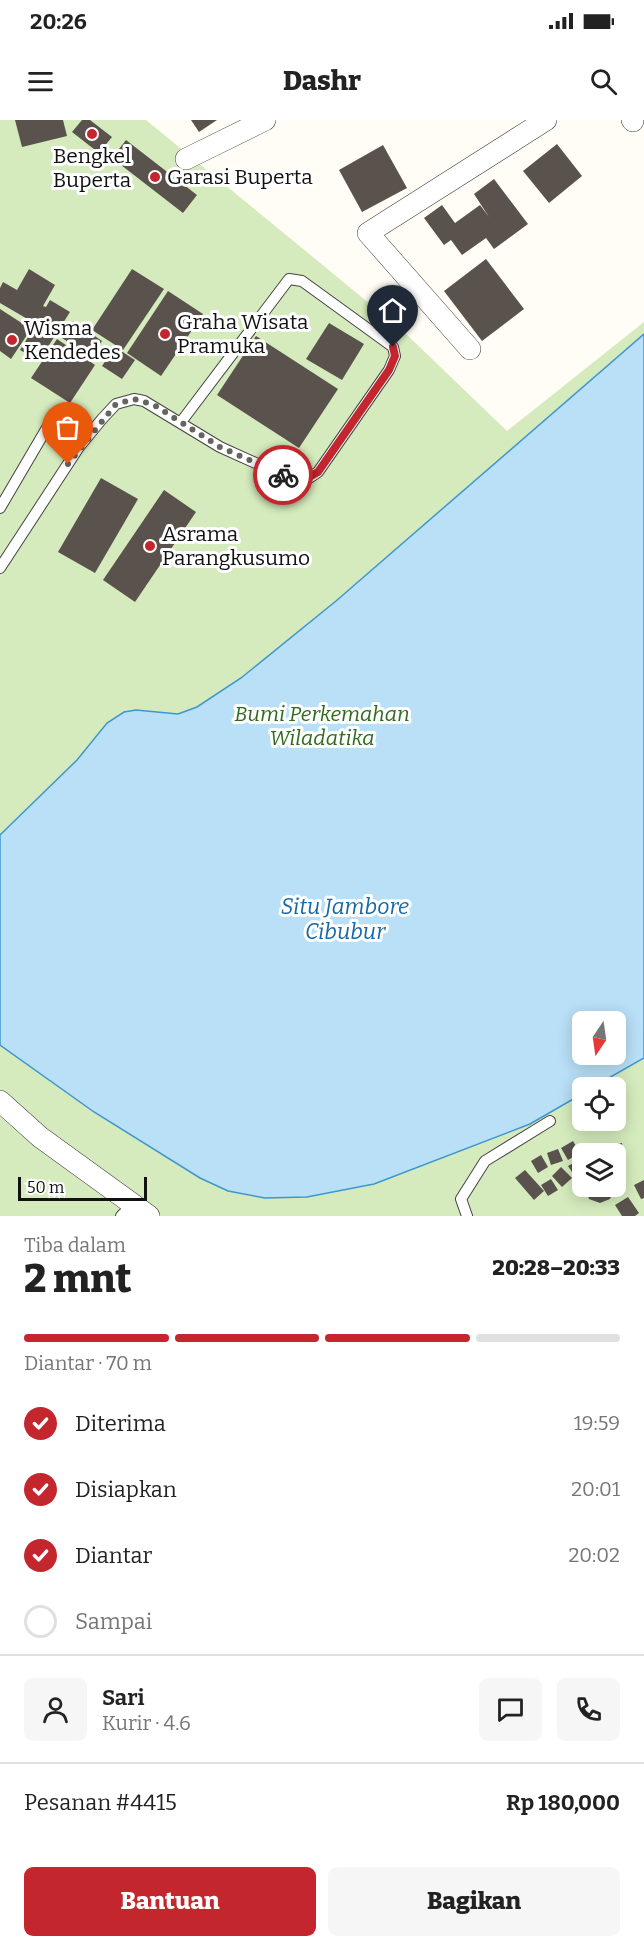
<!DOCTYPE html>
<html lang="id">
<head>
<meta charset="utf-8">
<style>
  :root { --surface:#fff; --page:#f6f6f6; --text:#222; --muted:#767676; --line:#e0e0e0; --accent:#c4262e }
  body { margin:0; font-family:Bitter,serif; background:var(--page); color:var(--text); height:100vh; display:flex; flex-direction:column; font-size:22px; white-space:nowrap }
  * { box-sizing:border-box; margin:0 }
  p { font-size:20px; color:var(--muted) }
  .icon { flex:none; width:33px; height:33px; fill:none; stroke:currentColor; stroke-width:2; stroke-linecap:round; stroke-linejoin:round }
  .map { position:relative; height:1096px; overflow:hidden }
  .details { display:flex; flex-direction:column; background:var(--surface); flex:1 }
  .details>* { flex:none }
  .needle { width:39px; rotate:193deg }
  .buttons { position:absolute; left:572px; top:891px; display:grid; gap:12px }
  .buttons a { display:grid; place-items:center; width:54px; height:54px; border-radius:9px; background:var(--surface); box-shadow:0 3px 15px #0003; font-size:30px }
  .scale { position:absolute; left:18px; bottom:15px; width:129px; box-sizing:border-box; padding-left:6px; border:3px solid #111; border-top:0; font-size:16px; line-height:21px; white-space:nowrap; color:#111; -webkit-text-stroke:4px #fff; paint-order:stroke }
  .pin { position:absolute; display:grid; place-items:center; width:51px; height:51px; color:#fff; margin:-62px -26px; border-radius:50% 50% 50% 0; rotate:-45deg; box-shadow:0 0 6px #0007 }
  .pin .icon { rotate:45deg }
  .courier { position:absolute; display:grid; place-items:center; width:60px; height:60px; margin:-30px; border:4px solid #c4262e; border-radius:50%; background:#fff; color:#222; box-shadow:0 2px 8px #0007 }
  .overview em { font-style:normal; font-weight:800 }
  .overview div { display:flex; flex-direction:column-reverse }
  .overview { display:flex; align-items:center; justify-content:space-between; height:102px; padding:0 24px }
  h1 { font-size:39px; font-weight:800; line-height:45px }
  .bar { display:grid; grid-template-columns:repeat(4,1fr); gap:9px 6px; align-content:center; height:72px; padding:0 24px }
  .bar i { height:8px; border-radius:4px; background:var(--line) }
  .bar .on { background:var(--accent) }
  .bar p { grid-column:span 4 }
  .line { display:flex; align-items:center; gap:15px; padding:0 24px; border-top:2px solid var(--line) }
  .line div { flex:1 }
  .round { display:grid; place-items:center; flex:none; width:63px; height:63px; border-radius:9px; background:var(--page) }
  ol { padding:0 24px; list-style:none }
  li { display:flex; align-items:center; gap:18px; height:66px }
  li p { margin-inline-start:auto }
  li .icon { padding:6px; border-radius:50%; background:var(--accent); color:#fff; stroke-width:4 }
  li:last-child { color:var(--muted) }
  li i { width:33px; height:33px; border:3px solid var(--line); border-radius:50% }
  .action { display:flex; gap:12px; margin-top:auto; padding:12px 24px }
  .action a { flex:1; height:69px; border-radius:9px; background:var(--accent); color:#fff; font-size:24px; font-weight:800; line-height:69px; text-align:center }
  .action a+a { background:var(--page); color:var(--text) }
  .status { display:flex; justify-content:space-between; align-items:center; height:42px; padding:0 30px; background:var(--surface); direction:ltr }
  .status svg { height:16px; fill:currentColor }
  header { display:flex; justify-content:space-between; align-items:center; height:78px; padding:0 24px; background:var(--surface); font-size:27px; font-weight:800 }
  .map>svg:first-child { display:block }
  .green { fill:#d5ebbd; fill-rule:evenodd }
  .water { fill:#b9e0f7; stroke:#3f96cf; stroke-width:1.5; fill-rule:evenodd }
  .building { fill:#5a524d }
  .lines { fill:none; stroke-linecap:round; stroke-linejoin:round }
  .lane-casing { stroke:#444; stroke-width:12 }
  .street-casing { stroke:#444; stroke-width:22 }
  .lane { stroke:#fff; stroke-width:10 }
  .street { stroke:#fff; stroke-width:21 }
  .done { stroke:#646461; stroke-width:6; stroke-dasharray:0 10.8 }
  .route { stroke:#c4262e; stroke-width:8 }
  .poi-dot { fill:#c4262e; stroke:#fff; stroke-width:2 }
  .labels { text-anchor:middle; stroke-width:6; stroke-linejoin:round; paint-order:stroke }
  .poi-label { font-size:21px; fill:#111; stroke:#fff; text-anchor:start }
  .park-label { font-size:21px; font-style:italic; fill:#2f6b1f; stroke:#fff }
  .water-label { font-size:22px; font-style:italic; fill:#1768a6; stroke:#fff }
</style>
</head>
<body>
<div class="status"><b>20:26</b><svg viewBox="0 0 49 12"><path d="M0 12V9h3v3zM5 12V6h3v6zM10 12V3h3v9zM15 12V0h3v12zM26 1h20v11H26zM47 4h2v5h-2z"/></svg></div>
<header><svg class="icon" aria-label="menu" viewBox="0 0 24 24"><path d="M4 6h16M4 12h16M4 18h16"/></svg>Dashr<svg class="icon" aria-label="search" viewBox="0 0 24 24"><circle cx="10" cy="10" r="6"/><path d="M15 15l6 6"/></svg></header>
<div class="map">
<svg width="644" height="1096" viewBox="0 0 644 1096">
  <rect width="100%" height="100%" fill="#fffdf5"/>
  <path class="green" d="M 0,0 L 146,0 L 403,211 L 507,311 L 644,202 L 644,1096 L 0,1096 ZM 582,902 L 615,902 L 615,934 L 582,934 ZM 582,968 L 615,968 L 615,1000 L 582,1000 ZM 582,1034 L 615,1034 L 615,1066 L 582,1066 Z"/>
  <path class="water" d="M 644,214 L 644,938 L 593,967 L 582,968 L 582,974 L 530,1004 L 374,1064 L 307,1077 L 265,1078 L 228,1071 L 200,1058 L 94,992 L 0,925 L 0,715 L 77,640 L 107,603 L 124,592 L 136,590 L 178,594 L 197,587 L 241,558 L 336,481 ZM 582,902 L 615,902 L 615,934 L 582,934 Z"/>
  <g class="building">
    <path d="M 15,0 L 63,0 L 67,16 L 22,27 Z"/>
    <path d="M 82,0 L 90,0 L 112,17 L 99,33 L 72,12 Z"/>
    <path d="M 191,0 L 217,0 L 199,12 Z"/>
    <path d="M 126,20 L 197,75 L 183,93 L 112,38 Z"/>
    <path d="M 557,24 L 582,56 L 549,83 L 523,51 Z"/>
    <path d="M 383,25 L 407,68 L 362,92 L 339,50 Z"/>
    <path d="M 494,59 L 528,104 L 494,129 L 486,118 L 462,135 L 451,120 L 444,125 L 424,98 L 442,85 L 455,103 L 480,85 L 489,97 L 474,74 Z"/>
    <path d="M 486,139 L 524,189 L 482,221 L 444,171 Z"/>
    <path d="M 29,149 L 55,165 L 43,186 L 46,187 L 50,180 L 70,192 L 39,241 L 20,230 L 36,204 L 0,183 L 0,168 L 3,162 L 17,170 Z"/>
    <path d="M 132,149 L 164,169 L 123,230 L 92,210 Z"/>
    <path d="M 168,171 L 203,194 L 161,256 L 127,233 Z"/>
    <path d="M 0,189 L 31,209 L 11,239 L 0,231 Z"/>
    <path d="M 73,201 L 102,221 L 91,237 L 62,218 Z"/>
    <path d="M 329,203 L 364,224 L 342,260 L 306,239 Z"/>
    <path d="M 256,216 L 338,269 L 299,328 L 217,275 Z"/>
    <path d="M 57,219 L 95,245 L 70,283 L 31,258 Z"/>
    <path d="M 115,227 L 135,240 L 122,259 L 102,246 Z"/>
    <path d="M 101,358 L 138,379 L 95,453 L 58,432 Z"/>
    <path d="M 164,370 L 196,392 L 135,482 L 103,460 Z"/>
    <path d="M 573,1021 L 580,1033 L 568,1040 L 561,1028 Z"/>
    <path d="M 622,1023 L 624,1037 L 615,1038 L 615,1034 L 604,1034 L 602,1026 Z"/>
    <path d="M 558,1029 L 563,1041 L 551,1045 L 547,1033 Z"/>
    <path d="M 541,1035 L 548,1047 L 538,1053 L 531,1041 Z"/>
    <path d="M 579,1040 L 582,1054 L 576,1058 L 568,1046 Z"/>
    <path d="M 561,1047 L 572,1058 L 562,1067 L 552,1056 Z"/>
    <path d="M 525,1050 L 544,1071 L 534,1080 L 515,1058 Z"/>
    <path d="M 551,1059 L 558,1070 L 548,1076 L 541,1065 Z"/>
    <path d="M 644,1060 L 644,1078 L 641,1079 L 634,1065 Z"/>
    <path d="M 584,1066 L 615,1066 L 615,1068 L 610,1079 L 600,1083 L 589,1079 Z"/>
    <path d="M 628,1077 L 639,1093 L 635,1096 L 622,1096 L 615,1085 Z"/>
  </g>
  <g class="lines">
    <defs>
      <g id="lane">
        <path d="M 0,388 L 48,306"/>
        <path d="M 0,448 L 79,327 L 102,299 L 116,284 L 134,279 L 144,281 L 220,327 L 291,359 L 306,360 L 318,352 L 389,250 L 395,236 L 393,227 L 302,161 L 289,159 L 181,302"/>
        <path d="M 121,1096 L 124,1093 L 130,1096"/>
        <path d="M 467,1096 L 461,1079 L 485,1041 L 550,1001"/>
      </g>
      <g id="street">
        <path d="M 632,0 L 633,1"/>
        <path d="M 186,39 L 265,0"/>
        <path d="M 470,229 L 368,113 L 546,0"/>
        <path d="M 0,981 L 40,1017 L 149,1096"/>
      </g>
    </defs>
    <use href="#lane" class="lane-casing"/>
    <use href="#street" class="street-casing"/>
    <use href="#lane" class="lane"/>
    <use href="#street" class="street"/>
  </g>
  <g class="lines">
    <path class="done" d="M 68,344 L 116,284 L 134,279 L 154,285 L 220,327 L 283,355"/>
    <path class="route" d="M 283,355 L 302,361 L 318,352 L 389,250 L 395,236 L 393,227"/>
  </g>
  <g class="poi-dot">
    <circle cx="92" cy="14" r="6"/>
    <circle cx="155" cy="57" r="6"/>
    <circle cx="165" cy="214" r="6"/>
    <circle cx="12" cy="220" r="6"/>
    <circle cx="150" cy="426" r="6"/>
  </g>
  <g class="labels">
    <g class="poi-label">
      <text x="92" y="43" text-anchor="middle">Bengkel<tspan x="92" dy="24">Buperta</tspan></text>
      <text x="167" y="64">Garasi Buperta</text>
      <text x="177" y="209">Graha Wisata<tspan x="177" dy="24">Pramuka</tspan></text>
      <text x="24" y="215">Wisma<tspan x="24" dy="24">Kendedes</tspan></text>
      <text x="162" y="421">Asrama<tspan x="162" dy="24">Parangkusumo</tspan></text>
    </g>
    <g class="park-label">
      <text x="322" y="601">Bumi Perkemahan<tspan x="322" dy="24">Wiladatika</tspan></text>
    </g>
    <g class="water-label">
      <text x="345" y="794">Situ Jambore<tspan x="345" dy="25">Cibubur</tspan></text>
    </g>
  </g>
</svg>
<div class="buttons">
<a><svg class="needle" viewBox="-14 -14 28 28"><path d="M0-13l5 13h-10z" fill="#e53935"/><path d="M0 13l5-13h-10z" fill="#767676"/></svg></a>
<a><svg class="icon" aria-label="locate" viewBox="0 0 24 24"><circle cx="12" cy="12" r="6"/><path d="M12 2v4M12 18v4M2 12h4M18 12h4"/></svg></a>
<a><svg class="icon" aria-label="layers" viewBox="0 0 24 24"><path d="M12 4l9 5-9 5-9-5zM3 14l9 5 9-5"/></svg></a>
</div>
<div class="scale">50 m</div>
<div class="pin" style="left:68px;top:344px;background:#ea580c"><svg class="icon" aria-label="bag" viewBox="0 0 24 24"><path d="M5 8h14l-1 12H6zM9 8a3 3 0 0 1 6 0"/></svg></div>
<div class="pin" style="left:393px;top:227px;background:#1f2937"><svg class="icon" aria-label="home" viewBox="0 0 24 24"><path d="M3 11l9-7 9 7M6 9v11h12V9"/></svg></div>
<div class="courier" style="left:283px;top:355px"><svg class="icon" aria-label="bike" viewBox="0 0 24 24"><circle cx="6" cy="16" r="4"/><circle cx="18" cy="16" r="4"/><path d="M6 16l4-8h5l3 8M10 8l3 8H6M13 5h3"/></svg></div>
</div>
<section class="details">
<div class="overview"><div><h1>2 mnt</h1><p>Tiba dalam</p></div><em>20:28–20:33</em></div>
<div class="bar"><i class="on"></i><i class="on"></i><i class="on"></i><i></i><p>Diantar · 70 m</p></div>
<ol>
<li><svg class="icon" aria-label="check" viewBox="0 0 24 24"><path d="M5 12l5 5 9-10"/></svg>Diterima<p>19:59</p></li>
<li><svg class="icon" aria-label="check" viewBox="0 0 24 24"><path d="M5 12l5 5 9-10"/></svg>Disiapkan<p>20:01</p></li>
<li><svg class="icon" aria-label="check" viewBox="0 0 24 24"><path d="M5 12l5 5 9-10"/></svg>Diantar<p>20:02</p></li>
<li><i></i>Sampai</li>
</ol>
<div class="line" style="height:108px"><a class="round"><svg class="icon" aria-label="person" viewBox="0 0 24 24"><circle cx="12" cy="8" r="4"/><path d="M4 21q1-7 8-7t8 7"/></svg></a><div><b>Sari</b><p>Kurir · 4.6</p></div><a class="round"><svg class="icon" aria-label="chat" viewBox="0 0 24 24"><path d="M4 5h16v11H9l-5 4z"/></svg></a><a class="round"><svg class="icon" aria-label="phone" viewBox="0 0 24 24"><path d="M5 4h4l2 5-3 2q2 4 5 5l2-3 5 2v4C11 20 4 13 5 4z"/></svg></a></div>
<div class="line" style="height:78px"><div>Pesanan #4415</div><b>Rp 180,000</b></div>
<div class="action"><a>Bantuan</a><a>Bagikan</a></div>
</section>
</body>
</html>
